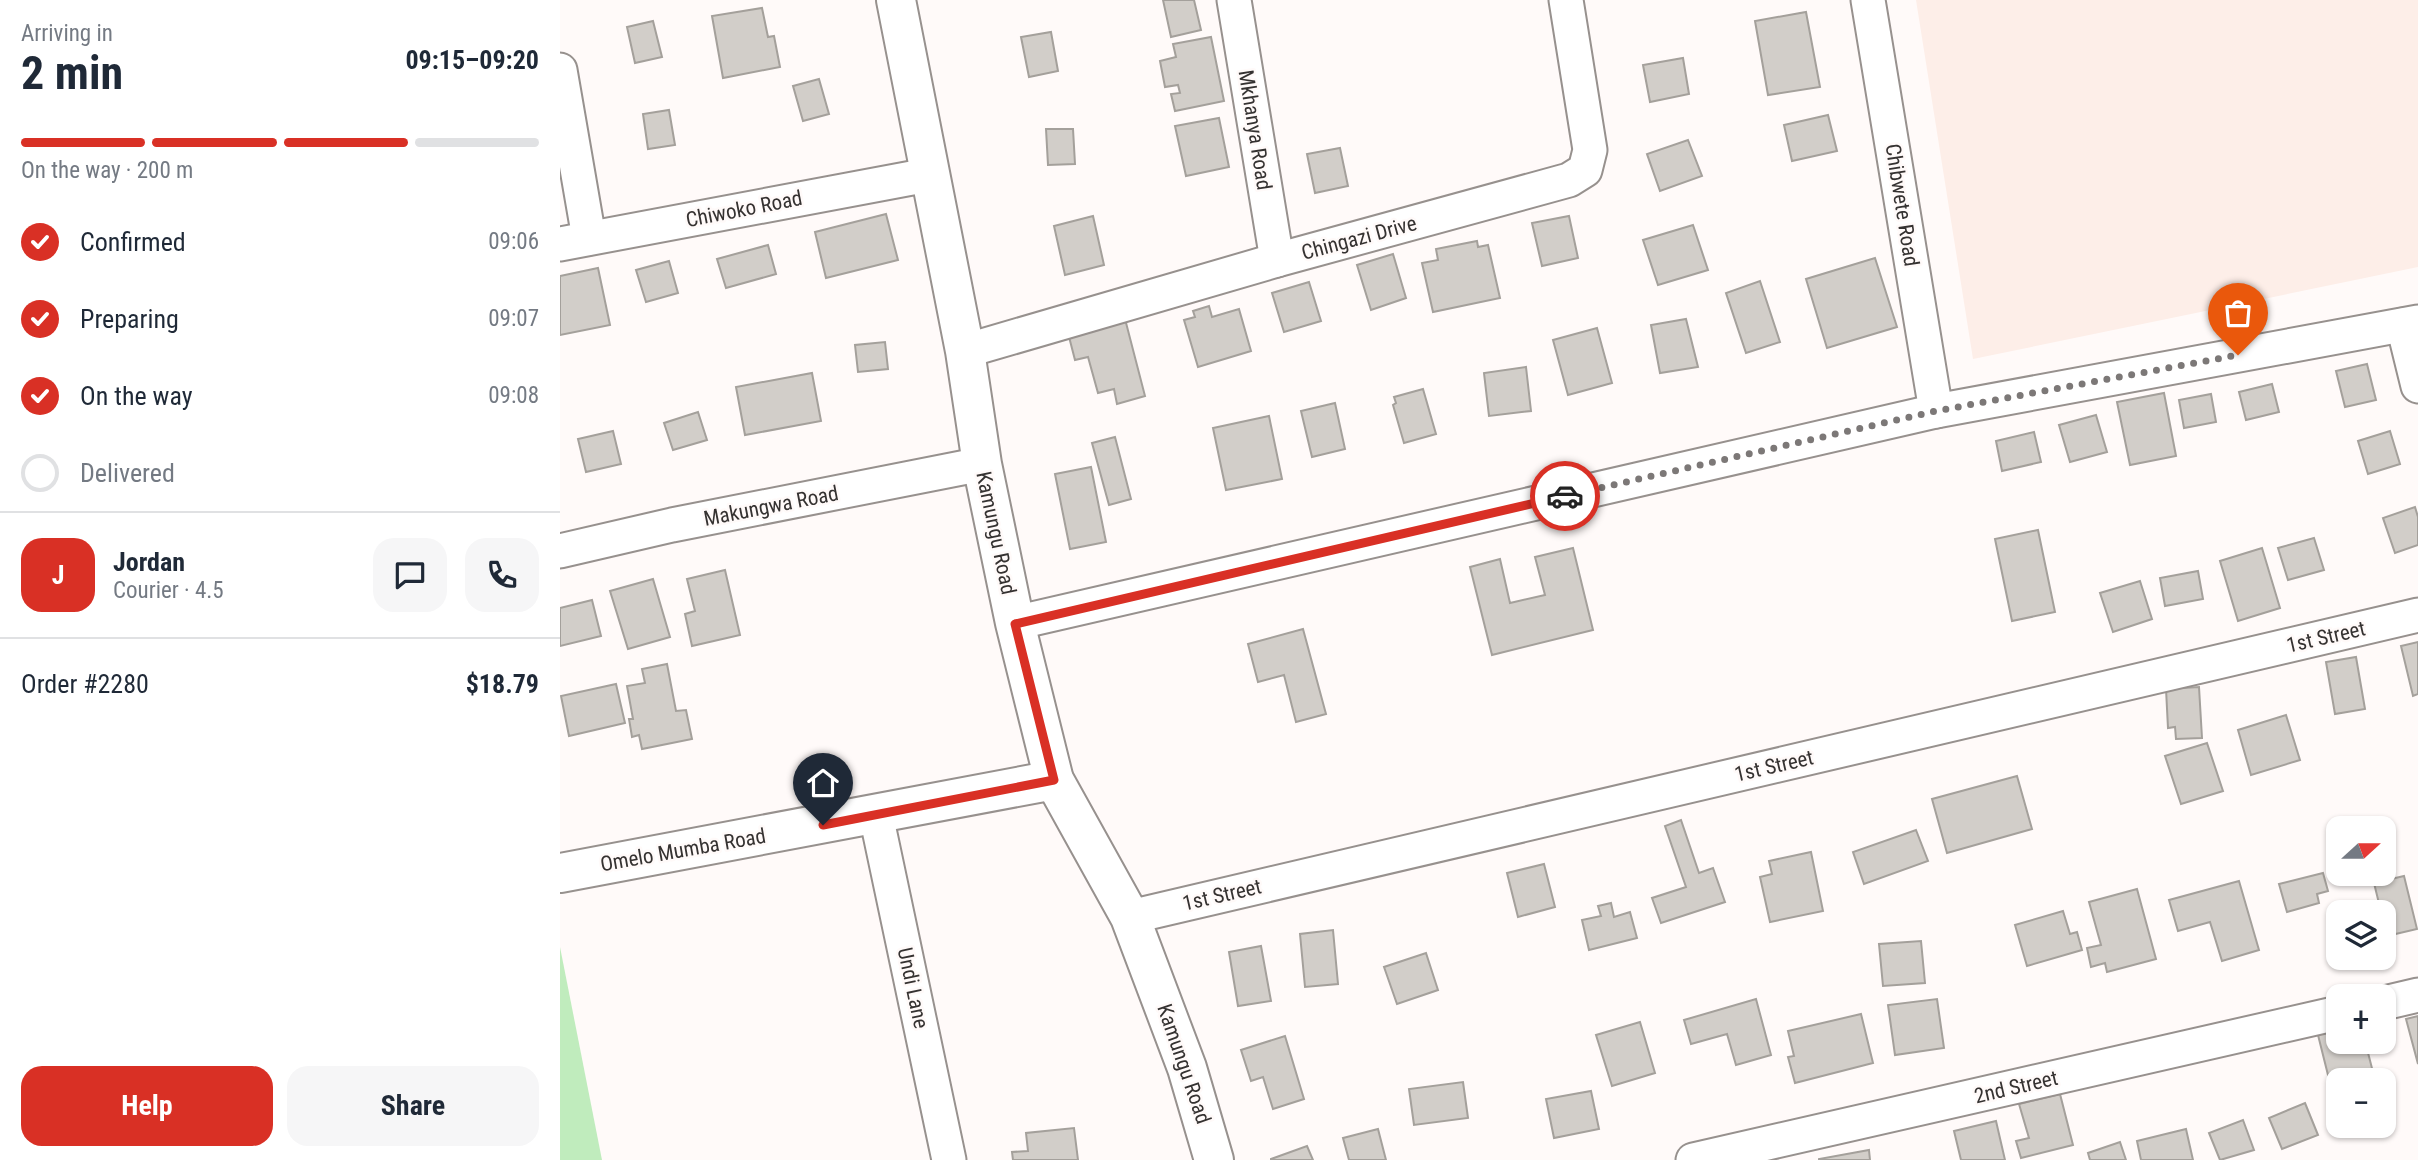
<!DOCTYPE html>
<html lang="en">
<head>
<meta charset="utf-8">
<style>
  :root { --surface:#fff; --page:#f6f6f7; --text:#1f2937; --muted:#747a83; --line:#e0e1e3; --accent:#d93025 }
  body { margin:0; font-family:"Roboto Condensed",sans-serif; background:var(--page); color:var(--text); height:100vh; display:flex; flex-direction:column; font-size:26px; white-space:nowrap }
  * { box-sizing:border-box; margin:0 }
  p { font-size:23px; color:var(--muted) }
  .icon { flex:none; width:38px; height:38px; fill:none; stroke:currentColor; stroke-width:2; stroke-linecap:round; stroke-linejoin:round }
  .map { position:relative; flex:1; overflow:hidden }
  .sheet { display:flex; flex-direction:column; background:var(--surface); width:560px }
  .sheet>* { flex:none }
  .needle { width:46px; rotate:69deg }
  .buttons { position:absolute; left:1766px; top:816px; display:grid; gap:14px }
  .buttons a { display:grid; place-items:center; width:70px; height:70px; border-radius:14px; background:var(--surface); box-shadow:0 2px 5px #0004; font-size:35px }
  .pin { position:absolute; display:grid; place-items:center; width:60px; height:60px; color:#fff; margin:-72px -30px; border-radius:50% 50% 50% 0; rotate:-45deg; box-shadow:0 0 7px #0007 }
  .pin .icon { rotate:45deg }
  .courier { position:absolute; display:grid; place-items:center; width:70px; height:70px; margin:-35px; border:5px solid #d93025; border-radius:50%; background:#fff; color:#222; box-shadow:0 2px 9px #0007 }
  .headline em { font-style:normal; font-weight:700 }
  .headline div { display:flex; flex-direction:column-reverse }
  .headline { display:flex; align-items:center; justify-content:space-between; height:119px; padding:0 21px }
  h1 { font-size:46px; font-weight:700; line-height:52px }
  .bar { display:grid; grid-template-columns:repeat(4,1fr); gap:10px 7px; align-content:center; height:84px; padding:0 21px }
  .bar i { height:9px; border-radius:5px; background:var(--line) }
  .bar .selected { background:var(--accent) }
  .bar p { grid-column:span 4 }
  .line { display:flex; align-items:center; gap:18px; padding:0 21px; border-top:2px solid var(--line) }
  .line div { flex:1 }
  .round { display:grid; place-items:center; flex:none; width:74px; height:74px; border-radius:21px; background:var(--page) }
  ol { padding:0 21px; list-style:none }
  li { display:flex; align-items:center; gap:21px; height:77px }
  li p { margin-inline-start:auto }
  li .icon { padding:7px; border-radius:50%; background:var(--accent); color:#fff; stroke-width:4 }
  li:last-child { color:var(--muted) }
  li i { width:38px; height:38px; border:4px solid var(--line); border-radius:50% }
  .action { display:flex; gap:14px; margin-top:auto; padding:14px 21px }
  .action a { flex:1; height:80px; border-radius:21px; background:var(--accent); color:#fff; font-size:28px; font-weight:700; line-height:80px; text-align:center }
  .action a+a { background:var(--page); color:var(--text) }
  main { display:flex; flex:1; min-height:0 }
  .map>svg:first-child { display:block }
  .education { fill:#fdeee8 }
  .green { fill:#c0ecbd }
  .building { fill:#d2cec9; stroke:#a4a09b; stroke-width:2 }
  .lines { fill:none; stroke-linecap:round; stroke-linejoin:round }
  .street-casing { stroke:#97918e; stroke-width:37 }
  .secondary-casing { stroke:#97918e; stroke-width:42 }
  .street { stroke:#fff; stroke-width:33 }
  .secondary { stroke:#fff; stroke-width:38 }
  .done { stroke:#7c7877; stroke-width:7; stroke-dasharray:0 12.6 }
  .route { stroke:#d93025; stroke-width:9 }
  .labels { text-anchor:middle; stroke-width:5; stroke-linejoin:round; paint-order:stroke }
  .street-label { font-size:21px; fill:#353231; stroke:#fffaf9 }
</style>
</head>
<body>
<main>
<section class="sheet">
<div class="headline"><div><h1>2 min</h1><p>Arriving in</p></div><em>09:15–09:20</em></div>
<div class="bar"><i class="selected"></i><i class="selected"></i><i class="selected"></i><i></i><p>On the way · 200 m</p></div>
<ol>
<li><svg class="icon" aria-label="check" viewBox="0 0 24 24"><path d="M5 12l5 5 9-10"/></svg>Confirmed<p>09:06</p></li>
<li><svg class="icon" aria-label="check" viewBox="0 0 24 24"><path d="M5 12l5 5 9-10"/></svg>Preparing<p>09:07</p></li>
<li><svg class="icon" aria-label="check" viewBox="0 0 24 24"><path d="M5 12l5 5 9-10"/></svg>On the way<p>09:08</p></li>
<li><i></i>Delivered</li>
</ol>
<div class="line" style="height:126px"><b class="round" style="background:var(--accent);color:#fff">J</b><div><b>Jordan</b><p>Courier · 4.5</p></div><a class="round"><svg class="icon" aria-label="chat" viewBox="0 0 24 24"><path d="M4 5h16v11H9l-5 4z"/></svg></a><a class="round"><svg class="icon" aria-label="phone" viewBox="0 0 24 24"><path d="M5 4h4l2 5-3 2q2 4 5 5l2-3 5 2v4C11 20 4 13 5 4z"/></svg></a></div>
<div class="line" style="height:91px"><div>Order #2280</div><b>$18.79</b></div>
<div class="action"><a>Help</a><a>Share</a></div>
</section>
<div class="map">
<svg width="1858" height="1160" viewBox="0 0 1858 1160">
  <rect width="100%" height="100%" fill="#fffaf9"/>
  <path class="education" d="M 1356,0 L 1858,0 L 1858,267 L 1413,359 Z"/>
  <path class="green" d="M 0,947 L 42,1160 L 0,1160 Z"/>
  <g class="building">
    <path d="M 603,0 L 634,0 L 641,30 L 611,37 Z"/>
    <path d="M 202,8 L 208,37 L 214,36 L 220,67 L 163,78 L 152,16 Z"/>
    <path d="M 1246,12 L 1260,87 L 1208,95 L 1195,21 Z"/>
    <path d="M 93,21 L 102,57 L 75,63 L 67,27 Z"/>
    <path d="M 491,32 L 498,71 L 469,77 L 461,37 Z"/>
    <path d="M 651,37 L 664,101 L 615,111 L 611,94 L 620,93 L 618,85 L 605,87 L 600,61 L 616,57 L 613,44 Z"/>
    <path d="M 1123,58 L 1129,94 L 1090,102 L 1083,65 Z"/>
    <path d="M 259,79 L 269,114 L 243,121 L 233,86 Z"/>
    <path d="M 109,110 L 115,145 L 88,149 L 83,114 Z"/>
    <path d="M 1268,115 L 1277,151 L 1232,161 L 1224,125 Z"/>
    <path d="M 659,118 L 669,167 L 626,176 L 615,126 Z"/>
    <path d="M 486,129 L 513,129 L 515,164 L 488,165 Z"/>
    <path d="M 1128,140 L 1142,176 L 1100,191 L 1087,154 Z"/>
    <path d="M 780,148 L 788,186 L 755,193 L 747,154 Z"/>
    <path d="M 326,214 L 338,260 L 266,278 L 255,232 Z"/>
    <path d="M 533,216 L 544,265 L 505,275 L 494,226 Z"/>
    <path d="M 1009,216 L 1018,258 L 982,266 L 972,223 Z"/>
    <path d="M 1133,225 L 1148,270 L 1098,285 L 1083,240 Z"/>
    <path d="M 917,241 L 918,247 L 928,245 L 940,298 L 873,312 L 862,263 L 878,260 L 876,249 Z"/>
    <path d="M 208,245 L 216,274 L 166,288 L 157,259 Z"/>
    <path d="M 833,254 L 846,298 L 811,310 L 797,265 Z"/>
    <path d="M 1315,258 L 1337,327 L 1267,348 L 1246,279 Z"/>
    <path d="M 109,261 L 118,293 L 86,302 L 76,270 Z"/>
    <path d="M 38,268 L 50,325 L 0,335 L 0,276 Z"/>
    <path d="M 1200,281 L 1220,342 L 1186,353 L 1166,293 Z"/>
    <path d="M 749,282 L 761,321 L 724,332 L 712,293 Z"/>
    <path d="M 649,306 L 652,317 L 679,309 L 691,351 L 638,367 L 624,320 L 635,317 L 633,311 Z"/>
    <path d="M 564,315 L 585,396 L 557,404 L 554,389 L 538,393 L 528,357 L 515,360 L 507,329 Z"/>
    <path d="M 1126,319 L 1138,367 L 1100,373 L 1091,325 Z"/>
    <path d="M 1037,328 L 1052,383 L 1008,395 L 993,340 Z"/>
    <path d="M 325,342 L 328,369 L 298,372 L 295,345 Z"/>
    <path d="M 1807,364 L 1816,400 L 1785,407 L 1776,371 Z"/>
    <path d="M 966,367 L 971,411 L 929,416 L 924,373 Z"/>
    <path d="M 252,373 L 261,421 L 185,435 L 176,387 Z"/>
    <path d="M 1712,384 L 1719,412 L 1686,420 L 1679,392 Z"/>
    <path d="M 863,389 L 876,434 L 844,443 L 833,405 L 836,403 L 834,397 Z"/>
    <path d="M 1604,393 L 1616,456 L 1570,465 L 1557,402 Z"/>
    <path d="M 1651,394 L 1656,422 L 1624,428 L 1619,400 Z"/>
    <path d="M 775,403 L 785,449 L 752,457 L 741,411 Z"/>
    <path d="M 138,412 L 147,440 L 113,450 L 104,423 Z"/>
    <path d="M 1536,415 L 1547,452 L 1510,462 L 1499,425 Z"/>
    <path d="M 709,416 L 722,479 L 666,490 L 653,428 Z"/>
    <path d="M 53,431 L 61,464 L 26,472 L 18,439 Z"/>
    <path d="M 1830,431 L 1840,464 L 1808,474 L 1798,441 Z"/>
    <path d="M 1474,432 L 1481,462 L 1442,471 L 1436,441 Z"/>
    <path d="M 555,437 L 571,499 L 549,505 L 532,443 Z"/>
    <path d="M 531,467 L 546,542 L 510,549 L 495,474 Z"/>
    <path d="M 1855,507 L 1858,517 L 1858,545 L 1835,553 L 1823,518 Z"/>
    <path d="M 1478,530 L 1495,612 L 1452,621 L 1435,539 Z"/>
    <path d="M 1754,538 L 1764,570 L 1728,580 L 1718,548 Z"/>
    <path d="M 1013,548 L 1033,630 L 932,655 L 910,567 L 940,559 L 950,603 L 985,595 L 975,557 Z"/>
    <path d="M 1702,548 L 1720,608 L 1678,621 L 1660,561 Z"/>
    <path d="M 165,570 L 180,635 L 132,646 L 125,614 L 135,611 L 127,579 Z"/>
    <path d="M 1638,571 L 1643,599 L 1605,606 L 1600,578 Z"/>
    <path d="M 93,579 L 110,637 L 68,649 L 50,591 Z"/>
    <path d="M 1580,581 L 1592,619 L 1553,632 L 1540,593 Z"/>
    <path d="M 32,600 L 41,636 L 0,646 L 0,608 Z"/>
    <path d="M 743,629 L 766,714 L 736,722 L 724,675 L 698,682 L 688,644 Z"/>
    <path d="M 1858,642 L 1858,694 L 1853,696 L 1841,646 Z"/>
    <path d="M 1796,657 L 1805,709 L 1775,714 L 1766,662 Z"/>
    <path d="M 107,664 L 116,711 L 126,710 L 132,739 L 82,749 L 79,735 L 72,737 L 69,719 L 73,719 L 67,686 L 85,683 L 82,669 Z"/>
    <path d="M 56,684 L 65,723 L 9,736 L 1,696 Z"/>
    <path d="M 1639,687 L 1642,738 L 1616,739 L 1615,727 L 1608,728 L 1606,689 Z"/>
    <path d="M 1726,715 L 1740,760 L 1691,775 L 1678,730 Z"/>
    <path d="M 1647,743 L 1663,791 L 1621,804 L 1605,756 Z"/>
    <path d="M 1457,776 L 1472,829 L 1387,853 L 1372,799 Z"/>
    <path d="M 1121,820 L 1139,873 L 1153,868 L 1165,902 L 1101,923 L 1092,898 L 1126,887 L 1105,826 Z"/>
    <path d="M 1356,830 L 1368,861 L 1304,884 L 1293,852 Z"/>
    <path d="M 1251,852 L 1263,911 L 1210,922 L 1200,877 L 1212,874 L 1209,861 Z"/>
    <path d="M 984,864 L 995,907 L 958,917 L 947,873 Z"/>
    <path d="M 1763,873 L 1768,891 L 1757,894 L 1759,903 L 1727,912 L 1719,884 Z"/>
    <path d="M 1844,876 L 1857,929 L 1827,936 L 1814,883 Z"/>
    <path d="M 1679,881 L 1699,950 L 1662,961 L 1650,922 L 1618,931 L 1609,900 Z"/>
    <path d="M 1577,889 L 1596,959 L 1547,972 L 1545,963 L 1531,967 L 1527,948 L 1541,945 L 1529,902 Z"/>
    <path d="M 1051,903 L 1054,917 L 1070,912 L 1077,938 L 1029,950 L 1022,920 L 1041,916 L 1038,906 Z"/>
    <path d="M 1503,911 L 1510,934 L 1517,932 L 1522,950 L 1467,966 L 1455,925 Z"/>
    <path d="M 773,930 L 778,984 L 745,987 L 740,934 Z"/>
    <path d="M 1361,941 L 1365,983 L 1323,986 L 1319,944 Z"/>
    <path d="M 701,946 L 711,1001 L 678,1006 L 669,952 Z"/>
    <path d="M 866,953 L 878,990 L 837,1004 L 824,967 Z"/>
    <path d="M 1196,999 L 1211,1055 L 1176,1065 L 1167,1034 L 1131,1044 L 1124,1020 Z"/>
    <path d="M 1377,999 L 1384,1048 L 1335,1055 L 1328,1005 Z"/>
    <path d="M 1301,1014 L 1313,1063 L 1235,1083 L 1228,1057 L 1234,1056 L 1228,1031 Z"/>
    <path d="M 1858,1016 L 1858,1064 L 1846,1019 Z"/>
    <path d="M 1080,1022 L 1095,1073 L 1052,1086 L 1036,1035 Z"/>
    <path d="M 1778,1029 L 1778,1041 L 1805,1041 L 1815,1080 L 1778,1080 L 1778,1094 L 1773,1095 L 1758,1035 Z"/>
    <path d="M 725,1036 L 744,1099 L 713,1109 L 703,1077 L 691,1081 L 681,1050 Z"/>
    <path d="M 903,1082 L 908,1118 L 854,1125 L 849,1089 Z"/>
    <path d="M 1031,1091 L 1039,1129 L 994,1138 L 986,1099 Z"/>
    <path d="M 1500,1094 L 1513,1145 L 1461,1158 L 1456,1141 L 1469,1138 L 1459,1104 Z"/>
    <path d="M 1745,1103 L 1758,1135 L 1722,1149 L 1709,1118 Z"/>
    <path d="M 1683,1120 L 1694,1150 L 1660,1160 L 1649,1133 Z"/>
    <path d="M 1436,1121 L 1445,1160 L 1401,1160 L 1394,1131 Z"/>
    <path d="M 514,1128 L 518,1160 L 453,1160 L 452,1152 L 468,1151 L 466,1133 Z"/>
    <path d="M 818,1129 L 826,1160 L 789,1160 L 783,1138 Z"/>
    <path d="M 1626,1129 L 1633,1160 L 1581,1160 L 1577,1141 Z"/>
    <path d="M 1560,1142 L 1566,1160 L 1530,1160 L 1528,1153 Z"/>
    <path d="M 747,1146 L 753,1160 L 711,1160 L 711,1159 Z"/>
    <path d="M 1309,1150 L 1310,1160 L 1259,1160 L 1259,1159 Z"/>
  </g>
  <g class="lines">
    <defs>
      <g id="street">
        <path d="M 674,0 L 717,260"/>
        <path d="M 1308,0 L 1376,411"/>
        <path d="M 0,70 L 29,238"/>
        <path d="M 0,244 L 368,175"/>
        <path d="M 1843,325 L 1858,386"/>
        <path d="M 405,351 L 717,260 L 1009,180 L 1025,170 L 1030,150 L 1006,0"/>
        <path d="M 0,551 L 112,525 L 422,464"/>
        <path d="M 455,623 L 1376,411 L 1858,322"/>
        <path d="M 316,815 L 389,1160"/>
        <path d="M 570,917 L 1858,615"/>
        <path d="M 1824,1003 L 1858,995"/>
        <path d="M 1133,1160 L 1778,1013"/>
      </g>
      <g id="secondary">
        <path d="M 336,0 L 405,351 L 422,464 L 455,623 L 494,780 L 570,917 L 627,1068 L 654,1160"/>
        <path d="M 0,873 L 494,780"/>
      </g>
    </defs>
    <use href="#street" class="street-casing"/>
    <use href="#secondary" class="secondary-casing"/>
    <use href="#street" class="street"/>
    <use href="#secondary" class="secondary"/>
  </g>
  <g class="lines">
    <path class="done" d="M 1005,496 L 1376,411 L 1678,355"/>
    <path class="route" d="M 263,825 L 494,780 L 455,624 L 1005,496"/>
  </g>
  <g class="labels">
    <g class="street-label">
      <text transform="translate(695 130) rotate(81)" y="7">Mkhanya Road</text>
      <text transform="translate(1342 205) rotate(81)" y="7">Chibwete Road</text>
      <text transform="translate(184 209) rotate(-11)" y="7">Chiwoko Road</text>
      <text transform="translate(799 238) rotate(-15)" y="7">Chingazi Drive</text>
      <text transform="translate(211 506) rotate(-11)" y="7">Makungwa Road</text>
      <text transform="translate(436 533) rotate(78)" y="7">Kamungu Road</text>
      <text transform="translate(1766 637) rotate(-13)" y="7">1st Street</text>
      <text transform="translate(1214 766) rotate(-13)" y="7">1st Street</text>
      <text transform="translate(123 850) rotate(-10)" y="7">Omelo Mumba Road</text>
      <text transform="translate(662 895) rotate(-13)" y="7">1st Street</text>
      <text transform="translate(353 988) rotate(78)" y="7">Undi Lane</text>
      <text transform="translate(624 1064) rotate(71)" y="7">Kamungu Road</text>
      <text transform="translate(1456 1087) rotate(-13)" y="7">2nd Street</text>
    </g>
  </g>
</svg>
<div class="buttons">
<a><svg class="needle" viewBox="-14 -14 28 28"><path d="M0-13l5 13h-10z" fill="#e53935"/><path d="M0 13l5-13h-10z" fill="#747a83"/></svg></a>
<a><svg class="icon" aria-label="layers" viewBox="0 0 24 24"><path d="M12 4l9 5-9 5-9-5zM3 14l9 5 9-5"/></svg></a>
<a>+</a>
<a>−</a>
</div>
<div class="pin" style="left:1678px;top:355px;background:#ea580c"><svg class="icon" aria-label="bag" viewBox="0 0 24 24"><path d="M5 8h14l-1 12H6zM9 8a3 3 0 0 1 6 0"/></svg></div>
<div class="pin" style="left:263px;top:825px;background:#1f2937"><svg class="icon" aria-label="home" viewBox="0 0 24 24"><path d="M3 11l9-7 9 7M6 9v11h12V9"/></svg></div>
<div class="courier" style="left:1005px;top:496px"><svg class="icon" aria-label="car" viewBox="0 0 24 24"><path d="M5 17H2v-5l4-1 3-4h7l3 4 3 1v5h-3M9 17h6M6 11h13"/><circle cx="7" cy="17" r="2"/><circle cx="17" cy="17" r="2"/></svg></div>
</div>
</main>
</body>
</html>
